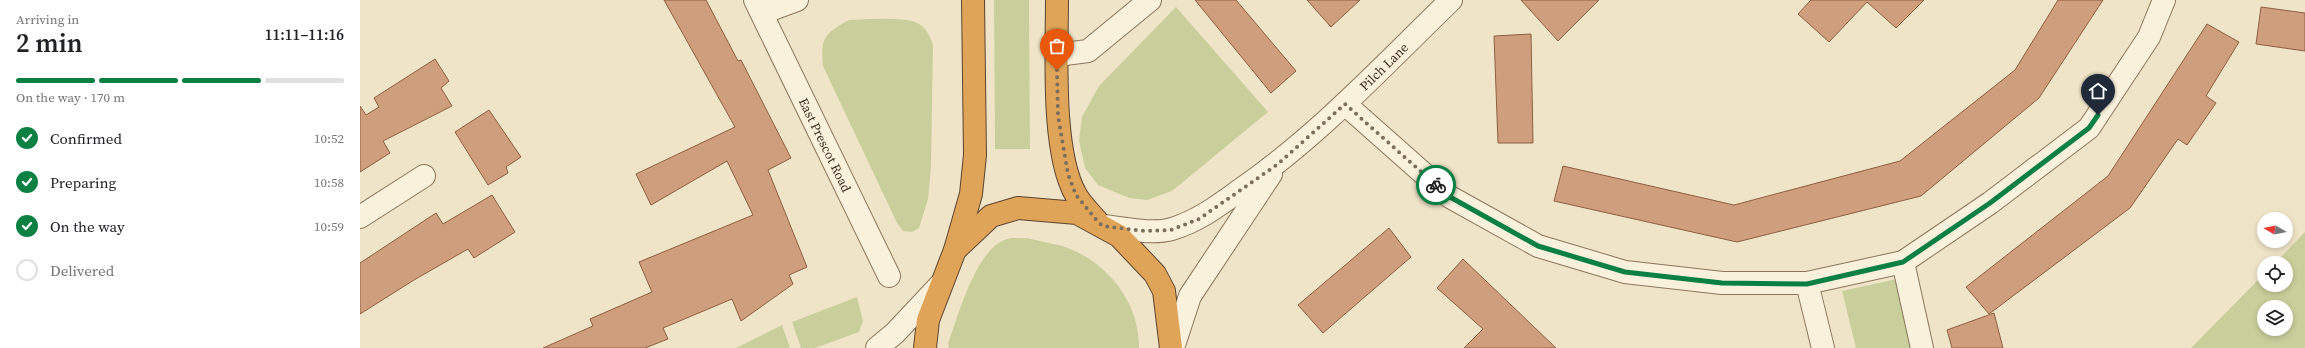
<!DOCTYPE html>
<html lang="en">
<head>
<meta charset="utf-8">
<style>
  :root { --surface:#fff; --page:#f6f6f6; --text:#202124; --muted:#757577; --line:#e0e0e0; --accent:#0b8043 }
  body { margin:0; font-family:"Source Serif 4",serif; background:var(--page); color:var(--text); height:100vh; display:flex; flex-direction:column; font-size:15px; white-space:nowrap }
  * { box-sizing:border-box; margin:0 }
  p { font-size:13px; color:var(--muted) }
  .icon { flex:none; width:22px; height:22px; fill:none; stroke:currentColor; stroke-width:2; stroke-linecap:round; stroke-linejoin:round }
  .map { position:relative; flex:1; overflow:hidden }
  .panel { display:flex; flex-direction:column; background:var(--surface); width:360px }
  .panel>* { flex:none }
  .needle { width:26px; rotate:280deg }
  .buttons { position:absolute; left:1897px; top:212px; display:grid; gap:8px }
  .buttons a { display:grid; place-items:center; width:36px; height:36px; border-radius:50%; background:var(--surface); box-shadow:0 2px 6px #0003; font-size:20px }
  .pin { position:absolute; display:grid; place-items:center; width:34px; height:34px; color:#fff; margin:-41px -17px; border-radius:50% 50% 50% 0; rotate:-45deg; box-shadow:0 0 4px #0007 }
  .pin .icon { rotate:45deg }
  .courier { position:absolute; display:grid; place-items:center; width:40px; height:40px; margin:-20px; border:3px solid #0b8043; border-radius:50%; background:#fff; color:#222; box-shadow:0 1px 5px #0007 }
  .head em { font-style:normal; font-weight:600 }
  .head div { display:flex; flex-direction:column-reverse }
  .head { display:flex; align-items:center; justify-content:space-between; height:68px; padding:0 16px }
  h1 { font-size:26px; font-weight:600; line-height:30px }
  .bar { display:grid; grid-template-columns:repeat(4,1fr); gap:6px 4px; align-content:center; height:48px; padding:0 16px }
  .bar i { height:5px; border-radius:3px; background:var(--line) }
  .bar .selected { background:var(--accent) }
  .bar p { grid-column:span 4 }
  ol { padding:0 16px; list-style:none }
  li { display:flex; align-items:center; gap:12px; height:44px }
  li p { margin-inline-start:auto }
  li .icon { padding:4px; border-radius:50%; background:var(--accent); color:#fff; stroke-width:4 }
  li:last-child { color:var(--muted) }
  li i { width:22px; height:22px; border:2px solid var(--line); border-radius:50% }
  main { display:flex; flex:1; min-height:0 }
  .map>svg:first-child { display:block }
  .green { fill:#c9cf9b; fill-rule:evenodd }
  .building { fill:#cf9f7d; stroke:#8d5f41 }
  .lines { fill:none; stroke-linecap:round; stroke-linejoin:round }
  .minor-casing { stroke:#8d765c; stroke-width:24 }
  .highway-casing { stroke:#5b4430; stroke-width:24 }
  .minor { stroke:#faf1dc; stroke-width:22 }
  .highway { stroke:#e0a458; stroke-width:22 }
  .done { stroke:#7c6e5b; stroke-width:4; stroke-dasharray:0 7.2 }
  .route { stroke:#0b8043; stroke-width:5 }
  .labels { text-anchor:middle; stroke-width:3; stroke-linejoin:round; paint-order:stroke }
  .street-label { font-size:13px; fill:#3d2e20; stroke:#f7eed8 }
</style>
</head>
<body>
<main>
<section class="panel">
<div class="head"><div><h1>2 min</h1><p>Arriving in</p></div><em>11:11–11:16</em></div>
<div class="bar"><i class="selected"></i><i class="selected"></i><i class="selected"></i><i></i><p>On the way · 170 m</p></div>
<ol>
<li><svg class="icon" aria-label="check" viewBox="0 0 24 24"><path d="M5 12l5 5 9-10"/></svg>Confirmed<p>10:52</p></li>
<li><svg class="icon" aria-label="check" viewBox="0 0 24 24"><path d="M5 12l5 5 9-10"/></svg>Preparing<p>10:58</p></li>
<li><svg class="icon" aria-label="check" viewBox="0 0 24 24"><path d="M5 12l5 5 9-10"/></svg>On the way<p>10:59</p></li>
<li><i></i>Delivered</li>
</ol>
</section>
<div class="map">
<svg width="1945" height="348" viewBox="0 0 1945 348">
  <rect width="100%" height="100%" fill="#f0e4c8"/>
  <g class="green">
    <path d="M 634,0 L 669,0 L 670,149 L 635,149 Z"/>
    <path d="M 816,7 L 908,112 L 812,191 L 787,200 L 769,198 L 738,185 L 725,168 L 719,140 L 722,117 L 739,86 Z"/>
    <path d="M 489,20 C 505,20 543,16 557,23 C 566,27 570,36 573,45 L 571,167 L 568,199 L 559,228 L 552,232 L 543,231 L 537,223 L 463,66 C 460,38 465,33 489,20 Z"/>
    <path d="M 1945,232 L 1945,348 L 1831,348 L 1904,274 L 1904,285 L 1926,285 L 1926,263 L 1915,263 ZM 1904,307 L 1926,307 L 1926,329 L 1904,329 Z"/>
    <path d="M 666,238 C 678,241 691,243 702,246 C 746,260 780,302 779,348 L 589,348 L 588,344 C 598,316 616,248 647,239 C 653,237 661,239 666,238 Z"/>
    <path d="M 1537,279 L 1557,348 L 1496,348 L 1482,291 Z"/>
    <path d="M 497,297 L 503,321 L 499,332 L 455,348 L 441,348 L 432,322 Z"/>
    <path d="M 422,325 L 430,348 L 376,348 Z"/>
  </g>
  <g class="building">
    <path d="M 304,0 L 346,0 L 378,61 L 381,60 L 431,158 L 408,170 L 447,267 L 429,275 L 433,284 L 381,321 L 372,299 L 303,328 L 308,339 L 285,348 L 183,348 L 233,326 L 230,319 L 292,292 L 279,262 L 393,215 L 367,161 L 291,205 L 276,174 L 375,127 Z"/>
    <path d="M 835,0 L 876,0 L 936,71 L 911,93 Z"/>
    <path d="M 947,0 L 1000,0 L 971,27 Z"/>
    <path d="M 1161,0 L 1239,0 L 1198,41 Z"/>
    <path d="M 1451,0 L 1564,0 L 1536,28 L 1507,2 L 1469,42 L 1438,14 Z"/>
    <path d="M 1698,0 L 1743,0 L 1679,98 L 1561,196 L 1377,242 L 1194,201 L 1203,166 L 1374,205 L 1540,161 L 1655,70 Z"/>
    <path d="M 1901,7 L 1945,13 L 1945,51 L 1896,44 Z"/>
    <path d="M 1847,24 L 1879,42 L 1846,96 L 1856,103 L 1827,145 L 1818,139 L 1770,208 L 1629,314 L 1606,287 L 1748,176 Z"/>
    <path d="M 1171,34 L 1173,143 L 1138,143 L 1134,36 Z"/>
    <path d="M 75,59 L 89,81 L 81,88 L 92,106 L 23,141 L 30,153 L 0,172 L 0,106 L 6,115 L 19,107 L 14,98 Z"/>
    <path d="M 129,110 L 161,157 L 146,167 L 148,173 L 128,185 L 95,132 Z"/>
    <path d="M 132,195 L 155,232 L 114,258 L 108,249 L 54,280 L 0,314 L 0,263 L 76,213 L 83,224 Z"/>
    <path d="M 1029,228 L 1051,257 L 963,333 L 938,305 Z"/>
    <path d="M 1103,259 L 1196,348 L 1104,348 L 1123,329 L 1077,288 Z"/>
    <path d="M 1634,313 L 1643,348 L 1592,348 L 1587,330 Z"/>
  </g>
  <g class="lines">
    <defs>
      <g id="minor">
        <path id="s1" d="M 395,0 L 529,276"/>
        <path d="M 402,13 L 437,0"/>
        <path d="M 697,55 L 728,51 L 790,0"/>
        <path d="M 985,104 L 1090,197 L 1178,246 L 1265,272 L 1362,283 L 1447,283 L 1543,262 L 1630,203 L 1729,128 L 1789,37 L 1804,0"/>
        <path d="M 0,217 L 64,176"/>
        <path id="s2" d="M 743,226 C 764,228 791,235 812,229 C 838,221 858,206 880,190 C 958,136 1023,66 1091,0"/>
        <path d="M 1543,262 L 1562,348"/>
        <path d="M 1447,283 L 1463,348"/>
        <path d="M 517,348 L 535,333 L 581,284"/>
        <path d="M 813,348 L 830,296 L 911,174"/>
      </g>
      <g id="highway">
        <path d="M 697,0 C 697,50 691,152 716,195 C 721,204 730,213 737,221"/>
        <path d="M 595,250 L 611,194 L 615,155 L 613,0"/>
        <path d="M 565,348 L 568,320 L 595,250 L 631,216 L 658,208 L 717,213 L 759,236 L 795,274 L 804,291 L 811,348"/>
      </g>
    </defs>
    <use href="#minor" class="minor-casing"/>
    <use href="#highway" class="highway-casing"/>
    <use href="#minor" class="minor"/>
    <use href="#highway" class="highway"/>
  </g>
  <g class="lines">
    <path class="done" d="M 697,70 L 698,116 L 708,174 L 716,195 L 738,222 L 743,226 L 784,231 L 811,230 L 839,219 L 918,164 L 985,104 L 1076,185"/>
    <path class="route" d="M 1076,185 L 1090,197 L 1178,246 L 1265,272 L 1362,283 L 1447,284 L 1543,262 L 1630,203 L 1729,128 L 1738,115"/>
  </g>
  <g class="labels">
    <g class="street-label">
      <text dy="5" stroke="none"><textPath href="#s2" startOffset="338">Pilch Lane</textPath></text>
      <text dy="5" stroke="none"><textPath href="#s1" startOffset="161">East Prescot Road</textPath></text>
    </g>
  </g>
</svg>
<div class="buttons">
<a><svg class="needle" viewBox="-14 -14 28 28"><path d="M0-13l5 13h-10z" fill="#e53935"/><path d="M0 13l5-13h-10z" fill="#757577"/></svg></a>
<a><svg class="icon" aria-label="locate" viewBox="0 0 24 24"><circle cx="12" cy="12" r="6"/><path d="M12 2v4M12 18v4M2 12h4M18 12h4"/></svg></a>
<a><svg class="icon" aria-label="layers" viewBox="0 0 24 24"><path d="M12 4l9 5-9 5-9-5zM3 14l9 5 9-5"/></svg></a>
</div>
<div class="pin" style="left:697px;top:70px;background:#ea580c"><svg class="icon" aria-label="bag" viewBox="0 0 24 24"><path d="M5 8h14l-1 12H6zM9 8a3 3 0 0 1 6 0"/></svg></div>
<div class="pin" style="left:1738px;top:115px;background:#1f2937"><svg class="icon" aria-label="home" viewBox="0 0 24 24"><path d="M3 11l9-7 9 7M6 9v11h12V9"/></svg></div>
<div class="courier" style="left:1076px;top:185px"><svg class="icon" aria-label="bike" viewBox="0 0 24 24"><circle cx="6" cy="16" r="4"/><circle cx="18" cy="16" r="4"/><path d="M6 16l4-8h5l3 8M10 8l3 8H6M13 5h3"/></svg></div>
</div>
</main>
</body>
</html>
